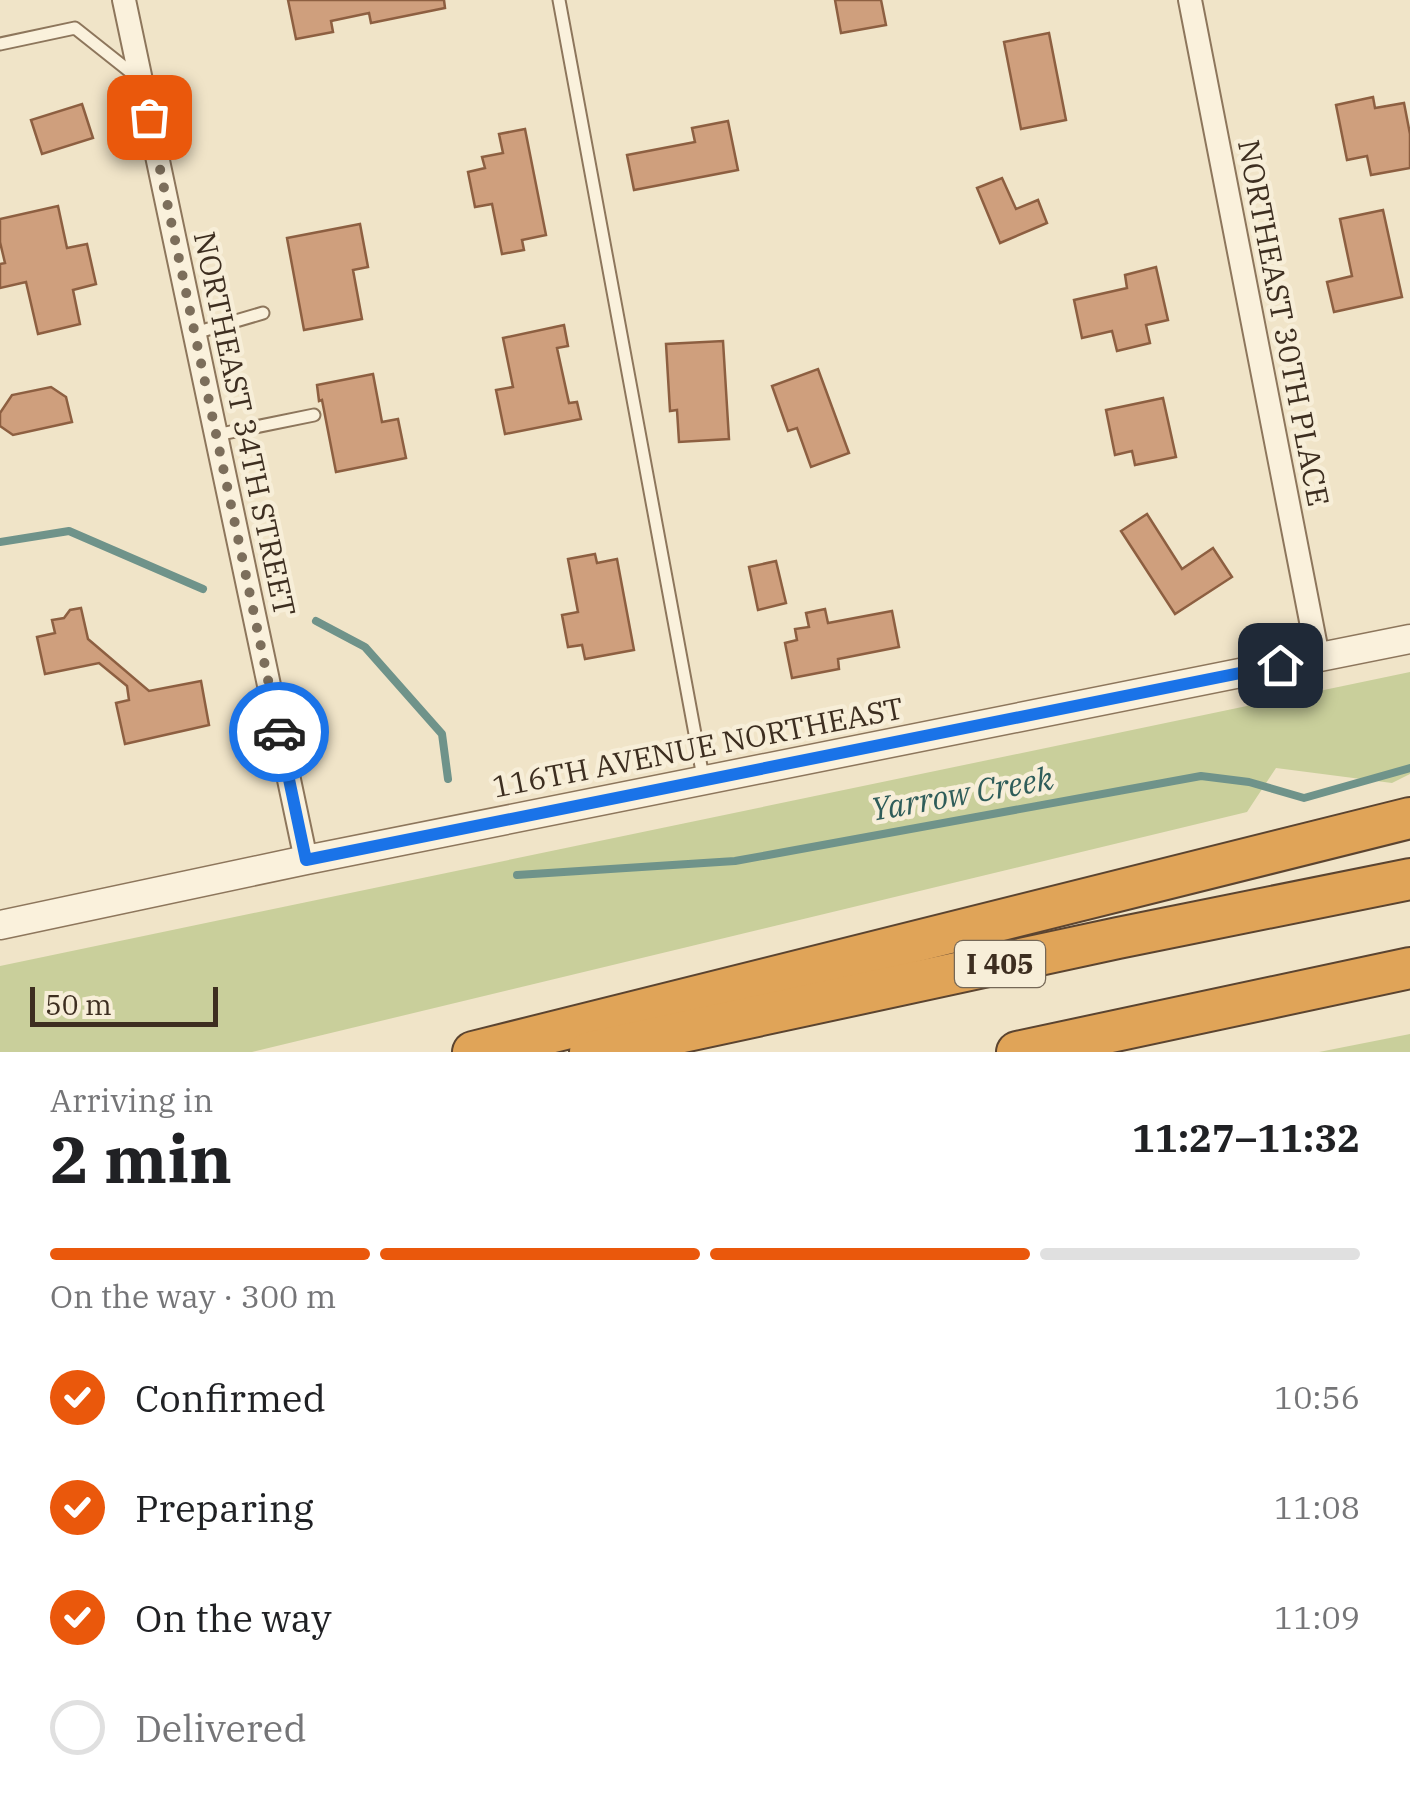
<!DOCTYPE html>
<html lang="en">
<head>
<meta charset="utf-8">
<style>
  :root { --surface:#fff; --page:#f6f6f6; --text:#202124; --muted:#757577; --line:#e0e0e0; --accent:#ea580c }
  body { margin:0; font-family:"IBM Plex Serif",serif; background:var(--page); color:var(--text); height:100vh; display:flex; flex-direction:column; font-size:38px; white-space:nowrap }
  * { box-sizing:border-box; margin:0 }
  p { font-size:32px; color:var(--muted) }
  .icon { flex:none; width:55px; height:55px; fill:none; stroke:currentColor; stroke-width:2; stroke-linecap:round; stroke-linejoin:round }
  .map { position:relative; height:1052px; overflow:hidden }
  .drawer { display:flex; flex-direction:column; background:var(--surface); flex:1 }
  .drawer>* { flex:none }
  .scale { position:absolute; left:30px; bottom:25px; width:188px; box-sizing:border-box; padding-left:10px; border:5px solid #3d2e20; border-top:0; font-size:28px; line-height:35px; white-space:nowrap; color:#3d2e20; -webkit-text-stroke:8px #f7eed8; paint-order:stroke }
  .pin { position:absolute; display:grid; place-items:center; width:85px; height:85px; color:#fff; margin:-42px; border-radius:20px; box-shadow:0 5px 15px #0006 }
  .courier { position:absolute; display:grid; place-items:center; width:100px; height:100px; margin:-50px; border:8px solid #1a73e8; border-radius:50%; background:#fff; color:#222; box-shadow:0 2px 12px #0007 }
  .headline em { font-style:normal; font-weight:800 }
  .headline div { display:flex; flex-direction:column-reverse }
  .headline { display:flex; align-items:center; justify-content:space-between; height:170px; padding:0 50px }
  h1 { font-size:65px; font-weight:800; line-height:75px }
  .bar { display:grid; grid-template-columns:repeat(4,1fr); gap:15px 10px; align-content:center; height:120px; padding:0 50px }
  .bar i { height:12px; border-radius:8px; background:var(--line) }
  .bar .selected { background:var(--accent) }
  .bar p { grid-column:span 4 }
  ol { padding:0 50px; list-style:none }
  li { display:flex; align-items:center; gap:30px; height:110px }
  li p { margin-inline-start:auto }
  li .icon { padding:10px; border-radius:50%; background:var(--accent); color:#fff; stroke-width:4 }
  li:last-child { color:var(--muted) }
  li i { width:55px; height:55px; border:5px solid var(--line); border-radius:50% }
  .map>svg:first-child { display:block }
  .green { fill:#c9cf9b }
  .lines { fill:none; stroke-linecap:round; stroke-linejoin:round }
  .stream { stroke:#6f938a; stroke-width:8 }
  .building { fill:#cf9f7d; stroke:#8d5f41; stroke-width:2.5 }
  .service-casing { stroke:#8d765c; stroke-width:15 }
  .minor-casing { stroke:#8d765c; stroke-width:26 }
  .tertiary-casing { stroke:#8d765c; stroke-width:31 }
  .motorway-casing { stroke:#5b4430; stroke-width:44 }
  .service { stroke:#faf1dc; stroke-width:11 }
  .minor { stroke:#faf1dc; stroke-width:22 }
  .tertiary { stroke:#faf1dc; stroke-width:28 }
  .motorway { stroke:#e0a458; stroke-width:40 }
  .done { stroke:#7c6e5b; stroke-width:10; stroke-dasharray:0 18 }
  .route { stroke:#1a73e8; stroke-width:12 }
  .labels { text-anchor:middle; stroke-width:9; stroke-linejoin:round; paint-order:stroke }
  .shield { fill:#f7eed8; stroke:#756857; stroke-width:2.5 }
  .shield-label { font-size:28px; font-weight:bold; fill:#3d2e20 }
  .street-label { font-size:30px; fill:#3d2e20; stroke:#f7eed8 }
  .water-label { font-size:32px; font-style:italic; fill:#2f5d5a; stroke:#f7eed8 }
</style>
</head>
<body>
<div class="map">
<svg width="1410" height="1052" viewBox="0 0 1410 1052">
  <rect width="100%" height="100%" fill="#f0e4c8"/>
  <g class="green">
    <path d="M 1410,672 L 1410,774 L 1392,783 L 1276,768 L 1247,812 L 252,1052 L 0,1052 L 0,966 Z"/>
    <path d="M 1410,1034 L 1410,1052 L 1319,1052 Z"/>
  </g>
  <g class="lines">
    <g class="stream">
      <path d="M 0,542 L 69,531 L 203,589"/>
      <path d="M 316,621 L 365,647 L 442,734 L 448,779"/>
      <path d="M 517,875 L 735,861 L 1201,776 L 1249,782 L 1304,798 L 1410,768"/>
    </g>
  </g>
  <g class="building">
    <path d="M 288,0 L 444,0 L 445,8 L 371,23 L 369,13 L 331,21 L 333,32 L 296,39 Z"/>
    <path d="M 835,0 L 881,0 L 886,25 L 841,33 Z"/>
    <path d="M 1049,33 L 1066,120 L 1021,129 L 1004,42 Z"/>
    <path d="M 1373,97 L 1375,108 L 1404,103 L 1410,134 L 1410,168 L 1371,175 L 1367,156 L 1347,160 L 1336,105 Z"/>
    <path d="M 82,104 L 93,138 L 42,154 L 31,120 Z"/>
    <path d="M 728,121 L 738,170 L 634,190 L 627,155 L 695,142 L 692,128 Z"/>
    <path d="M 525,129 L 546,235 L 522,240 L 524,250 L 502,254 L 492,204 L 475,207 L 468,172 L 485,168 L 482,157 L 503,153 L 499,134 Z"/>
    <path d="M 1002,178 L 1016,209 L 1038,200 L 1047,223 L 1000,243 L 977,188 Z"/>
    <path d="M 58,206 L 67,248 L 87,244 L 96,284 L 73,290 L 80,324 L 38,334 L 26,282 L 0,288 L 0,264 L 5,263 L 0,242 L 0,219 Z"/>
    <path d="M 1383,210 L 1402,297 L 1334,312 L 1327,282 L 1352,276 L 1340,219 Z"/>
    <path d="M 360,224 L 368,267 L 353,270 L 362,319 L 304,330 L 287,238 Z"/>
    <path d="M 1156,267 L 1168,320 L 1146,325 L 1150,343 L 1117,351 L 1112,331 L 1082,338 L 1074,300 L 1127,288 L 1125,275 Z"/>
    <path d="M 564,325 L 568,346 L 557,348 L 569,403 L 577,402 L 581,419 L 505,434 L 496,390 L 513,387 L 503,338 Z"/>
    <path d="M 723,341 L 729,439 L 679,442 L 677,410 L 670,411 L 666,344 Z"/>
    <path d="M 818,369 L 849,453 L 811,467 L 797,428 L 788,431 L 772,386 Z"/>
    <path d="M 373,374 L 382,422 L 398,419 L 406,458 L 336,472 L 322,400 L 319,401 L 317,385 Z"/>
    <path d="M 51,387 L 66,397 L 72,422 L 13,435 L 0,426 L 0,413 L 12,395 Z"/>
    <path d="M 1163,398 L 1176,457 L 1135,465 L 1132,451 L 1115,455 L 1106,410 Z"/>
    <path d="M 1147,514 L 1182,569 L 1213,548 L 1232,577 L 1175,614 L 1121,531 Z"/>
    <path d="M 595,554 L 597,563 L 617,559 L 634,650 L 585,659 L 582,645 L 568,647 L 562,615 L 578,612 L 568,559 Z"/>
    <path d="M 776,561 L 786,603 L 758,610 L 749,567 Z"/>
    <path d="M 81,608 L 88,639 L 149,691 L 201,681 L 209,725 L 125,744 L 116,703 L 129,700 L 127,686 L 99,663 L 45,674 L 37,637 L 55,633 L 52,620 L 64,618 L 70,610 Z"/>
    <path d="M 825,609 L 828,623 L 892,611 L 899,647 L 838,659 L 839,669 L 792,678 L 785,643 L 797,640 L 795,629 L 809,627 L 806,613 Z"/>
  </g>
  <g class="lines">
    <defs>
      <g id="service">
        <path d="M 559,0 L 703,777"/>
        <path d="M 0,44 L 75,28 L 138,78"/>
        <path d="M 195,333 L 263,313"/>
        <path d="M 216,435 L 314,415"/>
      </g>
      <g id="minor">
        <path d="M 124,0 L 306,860"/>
        <path d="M 1190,0 L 1318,657"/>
      </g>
      <path id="tertiary" d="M 0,925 L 306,860 L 1410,639"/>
      <g id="motorway">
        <path d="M 473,1052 L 1410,818"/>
        <path d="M 590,1052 L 1118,938 L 1410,879"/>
        <path d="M 1017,1052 L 1410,968"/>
      </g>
    </defs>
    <use href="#service" class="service-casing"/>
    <use href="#minor" class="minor-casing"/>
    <use href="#tertiary" class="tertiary-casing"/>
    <use href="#motorway" class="motorway-casing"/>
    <use href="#service" class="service"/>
    <use href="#minor" class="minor"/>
    <use href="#tertiary" class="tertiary"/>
    <use href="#motorway" class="motorway"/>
  </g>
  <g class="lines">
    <path class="done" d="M 149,117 L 279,732"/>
    <path class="route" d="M 279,732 L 306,860 L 1280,665"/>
  </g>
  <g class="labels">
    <rect class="shield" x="955" y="941" width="90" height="46" rx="8"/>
    <g class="shield-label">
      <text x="1000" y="974">I 405</text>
    </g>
    <g class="street-label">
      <text transform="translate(1283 323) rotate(79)" y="10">NORTHEAST 30TH PLACE</text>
      <text transform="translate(244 424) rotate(78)" y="10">NORTHEAST 34TH STREET</text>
      <text transform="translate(698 748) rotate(-11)" y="10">116TH AVENUE NORTHEAST</text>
    </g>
    <g class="water-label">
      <text transform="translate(962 794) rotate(-10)" y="11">Yarrow Creek</text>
    </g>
  </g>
</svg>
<div class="scale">50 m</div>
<div class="pin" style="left:149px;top:117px;background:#ea580c"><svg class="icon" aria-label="bag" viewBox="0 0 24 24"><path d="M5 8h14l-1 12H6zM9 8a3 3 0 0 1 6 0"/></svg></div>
<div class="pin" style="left:1280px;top:665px;background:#1f2937"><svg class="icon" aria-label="home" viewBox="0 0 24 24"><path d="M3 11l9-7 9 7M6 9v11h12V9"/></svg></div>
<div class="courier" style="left:279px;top:732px"><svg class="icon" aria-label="car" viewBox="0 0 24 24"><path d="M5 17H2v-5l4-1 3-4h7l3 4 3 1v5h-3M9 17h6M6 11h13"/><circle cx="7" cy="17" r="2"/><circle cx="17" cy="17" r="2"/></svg></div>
</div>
<section class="drawer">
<div class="headline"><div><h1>2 min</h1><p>Arriving in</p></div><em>11:27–11:32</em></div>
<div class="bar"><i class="selected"></i><i class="selected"></i><i class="selected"></i><i></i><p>On the way · 300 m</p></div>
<ol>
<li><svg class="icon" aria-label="check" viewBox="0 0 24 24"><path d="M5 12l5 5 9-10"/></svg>Confirmed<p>10:56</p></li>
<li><svg class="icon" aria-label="check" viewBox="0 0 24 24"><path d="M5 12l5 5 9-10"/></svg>Preparing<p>11:08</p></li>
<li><svg class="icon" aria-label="check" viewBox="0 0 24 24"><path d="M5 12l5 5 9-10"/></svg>On the way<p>11:09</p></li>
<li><i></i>Delivered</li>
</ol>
</section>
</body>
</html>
